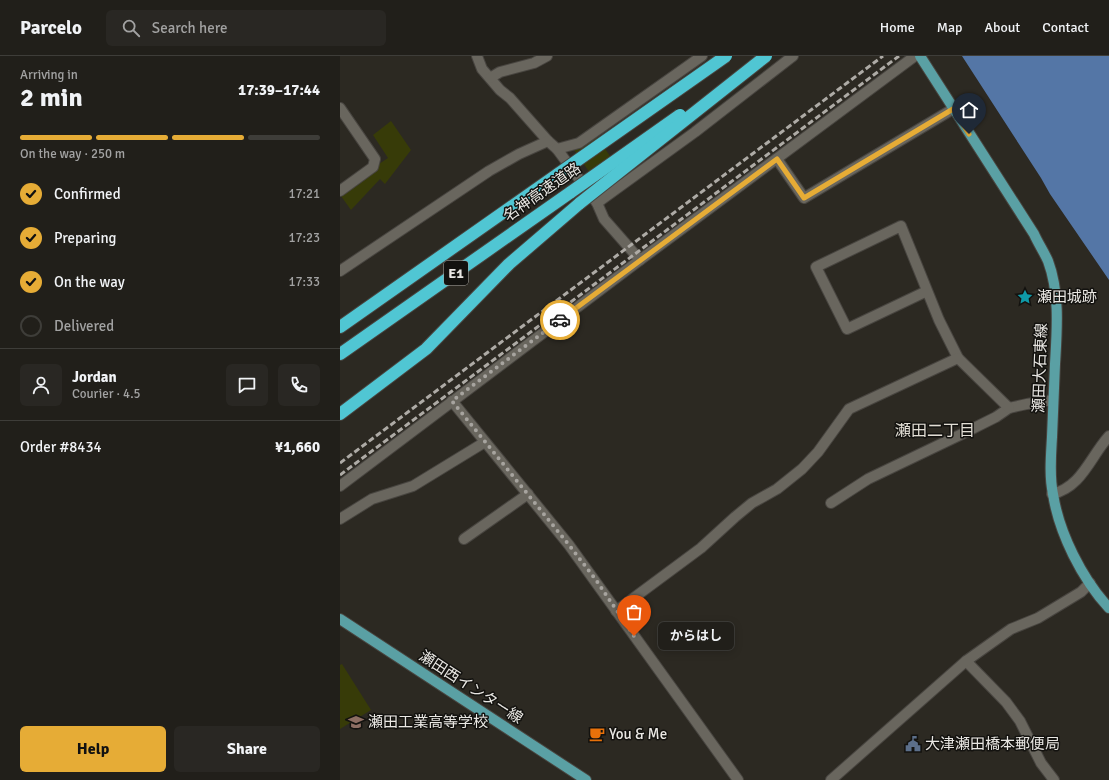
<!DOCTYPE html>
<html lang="en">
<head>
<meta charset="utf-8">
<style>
  :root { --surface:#211f1a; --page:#292723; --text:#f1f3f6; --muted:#a2a2a2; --line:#3e3d39; --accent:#e6ac36 }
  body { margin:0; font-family:Signika,"Noto Sans JP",sans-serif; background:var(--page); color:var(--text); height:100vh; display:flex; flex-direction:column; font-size:15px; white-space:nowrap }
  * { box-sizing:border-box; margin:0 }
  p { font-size:13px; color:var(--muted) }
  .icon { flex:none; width:22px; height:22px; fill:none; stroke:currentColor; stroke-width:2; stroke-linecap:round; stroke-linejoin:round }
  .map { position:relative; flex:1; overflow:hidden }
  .drawer { display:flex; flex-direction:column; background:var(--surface); width:340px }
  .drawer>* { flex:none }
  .pin { position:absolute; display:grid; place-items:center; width:34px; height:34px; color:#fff; margin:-41px -17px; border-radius:50% 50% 50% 0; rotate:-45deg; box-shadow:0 0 4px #0007 }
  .pin .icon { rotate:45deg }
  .courier { position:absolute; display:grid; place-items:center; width:40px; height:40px; margin:-20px; border:3px solid #e6ac36; border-radius:50%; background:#fff; color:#222; box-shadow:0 1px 5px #0007 }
  .bubble { position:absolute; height:28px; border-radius:6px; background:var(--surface); box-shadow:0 2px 10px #0003,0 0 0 1px var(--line); font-size:13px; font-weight:700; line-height:28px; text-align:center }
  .summary em { font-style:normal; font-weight:700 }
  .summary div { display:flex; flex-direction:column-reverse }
  .summary { display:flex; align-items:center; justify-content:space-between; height:68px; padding:0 20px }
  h1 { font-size:26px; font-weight:700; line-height:30px }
  .bar { display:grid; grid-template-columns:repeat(4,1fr); gap:6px 4px; align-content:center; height:48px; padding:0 20px }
  .bar i { height:5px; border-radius:3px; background:var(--line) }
  .bar .on { background:var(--accent) }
  .bar p { grid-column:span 4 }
  .line { display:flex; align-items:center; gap:10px; padding:0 20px; border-top:1px solid var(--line) }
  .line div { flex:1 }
  .round { display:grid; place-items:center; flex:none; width:42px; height:42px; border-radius:6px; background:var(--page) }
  ol { padding:0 20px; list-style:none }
  li { display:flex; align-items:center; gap:12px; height:44px }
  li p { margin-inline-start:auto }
  li .icon { padding:4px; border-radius:50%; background:var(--accent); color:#111; stroke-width:4 }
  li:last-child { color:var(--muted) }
  li i { width:22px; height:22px; border:2px solid var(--line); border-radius:50% }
  .action { display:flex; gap:8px; margin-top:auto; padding:8px 20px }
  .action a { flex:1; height:46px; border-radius:6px; background:var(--accent); color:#111; font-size:16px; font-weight:700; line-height:46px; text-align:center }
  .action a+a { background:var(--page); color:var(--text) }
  header { display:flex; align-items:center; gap:24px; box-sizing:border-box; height:56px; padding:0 20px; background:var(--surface); border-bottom:1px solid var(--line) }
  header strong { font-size:19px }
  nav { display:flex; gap:22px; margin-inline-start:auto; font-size:14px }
  .search { width:280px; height:36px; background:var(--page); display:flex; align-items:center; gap:10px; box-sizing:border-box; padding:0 14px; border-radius:6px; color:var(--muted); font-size:15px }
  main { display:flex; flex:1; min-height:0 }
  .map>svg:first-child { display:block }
  .green { fill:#373b08 }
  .water { fill:#5476a6 }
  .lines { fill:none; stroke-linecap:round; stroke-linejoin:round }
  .minor-casing { stroke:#484540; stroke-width:12 }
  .primary-casing { stroke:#484540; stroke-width:12 }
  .motorway-casing { stroke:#484540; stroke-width:14 }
  .minor { stroke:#69665e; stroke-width:10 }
  .primary { stroke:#5aa0a4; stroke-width:10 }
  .motorway { stroke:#50c6d3; stroke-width:12 }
  .rail { stroke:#aeaba6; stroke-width:3; stroke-dasharray:6 3; stroke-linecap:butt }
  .motorway-bridge-casing { stroke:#484540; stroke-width:14; stroke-linecap:butt }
  .motorway-bridge { stroke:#50c6d3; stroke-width:12 }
  .done { stroke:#a7a49f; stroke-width:4; stroke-dasharray:0 7.2 }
  .route { stroke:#e6ac36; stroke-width:5 }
  .labels { text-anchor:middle; stroke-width:3; stroke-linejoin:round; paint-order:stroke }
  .shield { fill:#13120f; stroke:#a9a7a3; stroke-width:1 }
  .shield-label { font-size:14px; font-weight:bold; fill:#e9e7e3 }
  .street-label { font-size:15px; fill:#e9e7e3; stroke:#13120f }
  .poi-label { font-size:15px; fill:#e9e7e3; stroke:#13120f; text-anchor:start }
  .neighbourhood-label { font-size:16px; fill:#e2ded5; stroke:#13120f }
</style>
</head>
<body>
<header>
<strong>Parcelo</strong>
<div class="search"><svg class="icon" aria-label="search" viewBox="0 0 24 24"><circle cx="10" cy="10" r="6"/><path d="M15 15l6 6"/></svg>Search here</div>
<nav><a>Home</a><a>Map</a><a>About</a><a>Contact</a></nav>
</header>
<main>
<section class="drawer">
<div class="summary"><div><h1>2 min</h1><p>Arriving in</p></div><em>17:39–17:44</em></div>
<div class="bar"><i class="on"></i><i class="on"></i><i class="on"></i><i></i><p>On the way · 250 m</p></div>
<ol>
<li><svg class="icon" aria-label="check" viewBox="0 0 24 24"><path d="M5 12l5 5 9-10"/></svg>Confirmed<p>17:21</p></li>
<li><svg class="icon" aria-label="check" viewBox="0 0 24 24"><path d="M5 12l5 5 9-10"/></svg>Preparing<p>17:23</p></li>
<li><svg class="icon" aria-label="check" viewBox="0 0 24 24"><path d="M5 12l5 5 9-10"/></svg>On the way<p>17:33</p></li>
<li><i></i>Delivered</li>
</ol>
<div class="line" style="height:72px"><a class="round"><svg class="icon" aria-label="person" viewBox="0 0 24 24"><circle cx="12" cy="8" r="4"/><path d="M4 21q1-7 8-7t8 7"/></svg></a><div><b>Jordan</b><p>Courier · 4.5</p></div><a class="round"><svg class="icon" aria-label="chat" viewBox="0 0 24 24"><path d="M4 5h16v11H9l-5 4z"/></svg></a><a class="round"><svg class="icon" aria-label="phone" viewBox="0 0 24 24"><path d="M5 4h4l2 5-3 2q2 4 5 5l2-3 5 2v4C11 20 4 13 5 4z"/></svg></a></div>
<div class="line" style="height:52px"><div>Order #8434</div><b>¥1,660</b></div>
<div class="action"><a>Help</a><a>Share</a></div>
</section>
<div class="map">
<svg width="769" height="724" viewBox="0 0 769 724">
  <rect width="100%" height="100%" fill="#2c2922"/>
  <g class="green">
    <path d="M 51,65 L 71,94 L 45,128 L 40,123 L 11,154 L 1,140 L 21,127 L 18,122 L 48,102 L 33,79 Z"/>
    <path d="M 256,80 L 284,120 L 263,136 L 234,94 Z"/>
    <path d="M 2,608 L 31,654 L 0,673 L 0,609 Z"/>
  </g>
  <path class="water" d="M 622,0 L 769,0 L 769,224 L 710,138 L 701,122 Z"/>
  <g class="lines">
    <defs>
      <g id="minor">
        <path d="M 137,0 L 142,13 L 160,34 L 170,42 L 208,85 L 217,93 L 257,147 L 264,163 L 300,204"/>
        <path d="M 150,22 L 160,16 L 194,7 L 207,0"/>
        <path d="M 0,52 L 35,103 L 33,111 L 0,135"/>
        <path d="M 217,93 L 239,87 L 362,0"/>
        <path d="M 437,103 L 464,142 L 613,53"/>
        <path d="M 257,147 L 355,76 L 453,0"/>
        <path d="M 0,215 L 149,115 L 179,98 L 208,85"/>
        <path d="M 587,235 L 507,273 L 476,211 L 561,170 L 599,264 L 618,302"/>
        <path d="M 112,345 L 229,489 L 398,724"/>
        <path d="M 0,430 L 300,204 L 575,0"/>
        <path d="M 712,438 C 742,431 750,401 769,380"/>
        <path d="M 491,447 L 528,423 L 624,377 L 656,361 L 669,352 L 687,348 L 713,344"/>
        <path d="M 0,463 L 32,443 L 73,430 L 145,386"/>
        <path d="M 124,483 L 188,438"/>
        <path d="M 276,555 L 361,492 L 395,461 L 412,447 L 437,433 L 462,413 L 478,396 L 509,353 L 618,302 L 669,352"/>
        <path d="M 626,605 L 666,646 L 680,665 L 701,707 L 714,724"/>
        <path d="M 491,724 L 626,605 L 671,573 L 698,562 L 741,536 L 750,527"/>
      </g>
      <g id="primary">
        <path d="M 580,0 L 694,178 C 698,187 704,196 708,205 C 720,237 717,274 715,308 C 714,332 713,356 712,381 C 711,399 709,420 713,438 C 719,477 742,523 769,552"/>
        <path d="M 0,563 L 246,724"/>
      </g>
      <g id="motorway">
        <path d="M 0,271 L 218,118"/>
        <path d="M 0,298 L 231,136"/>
        <path d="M 0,358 L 86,293 L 169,208 L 240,147"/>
      </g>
    </defs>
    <use href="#minor" class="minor-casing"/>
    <use href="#primary" class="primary-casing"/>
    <use href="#motorway" class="motorway-casing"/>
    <use href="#minor" class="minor"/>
    <use href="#primary" class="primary"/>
    <use href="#motorway" class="motorway"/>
    <g class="rail">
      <path d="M 0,407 L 543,0"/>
      <path d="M 0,419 L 559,0"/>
    </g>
    <defs>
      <g id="motorway-bridge">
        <path d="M 218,118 L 386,0"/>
        <path d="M 231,136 L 340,59"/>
        <path d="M 240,147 L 426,0"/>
      </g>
    </defs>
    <use href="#motorway-bridge" class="motorway-bridge-casing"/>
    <use href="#motorway-bridge" class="motorway-bridge"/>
  </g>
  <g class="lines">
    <path class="done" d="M 220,264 L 112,345 L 229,489 L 256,524 L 294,580"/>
    <path class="route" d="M 220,264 L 437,103 L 464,142 L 613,53 L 629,78"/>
  </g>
  <defs>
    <symbol id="sight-bare" viewBox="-9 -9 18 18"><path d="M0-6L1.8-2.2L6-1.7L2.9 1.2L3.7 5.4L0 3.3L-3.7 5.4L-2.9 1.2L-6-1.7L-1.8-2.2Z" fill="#0f9aa8" stroke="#13120f" stroke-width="2.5" paint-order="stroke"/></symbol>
    <symbol id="school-bare" viewBox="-9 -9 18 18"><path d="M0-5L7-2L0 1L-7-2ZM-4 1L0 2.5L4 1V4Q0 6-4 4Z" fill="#8d6e63" stroke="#13120f" stroke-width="2.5" paint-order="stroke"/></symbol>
    <symbol id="cafe-bare" viewBox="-9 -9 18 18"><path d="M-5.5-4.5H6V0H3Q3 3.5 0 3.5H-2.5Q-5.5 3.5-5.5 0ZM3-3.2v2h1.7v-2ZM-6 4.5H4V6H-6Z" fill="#e8710a" stroke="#13120f" stroke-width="2.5" paint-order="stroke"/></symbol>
    <symbol id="civic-bare" viewBox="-9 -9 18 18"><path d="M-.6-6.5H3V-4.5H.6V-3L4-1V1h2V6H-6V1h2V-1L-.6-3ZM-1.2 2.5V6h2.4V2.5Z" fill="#5c6f8a" stroke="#13120f" stroke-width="2.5" paint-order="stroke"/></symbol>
  </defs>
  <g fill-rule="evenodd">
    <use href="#sight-bare" x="674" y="230" width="22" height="22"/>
    <use href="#school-bare" x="5" y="655" width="22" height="22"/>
    <use href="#cafe-bare" x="246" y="667" width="22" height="22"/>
    <use href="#civic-bare" x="562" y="677" width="22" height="22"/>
  </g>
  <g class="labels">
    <rect class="shield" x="104" y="205" width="24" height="24" rx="3"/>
    <g class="shield-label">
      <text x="116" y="222">E1</text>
    </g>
    <g class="street-label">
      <text transform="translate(202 136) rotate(-35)" y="5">名神高速道路</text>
      <text transform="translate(700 312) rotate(-88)" y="5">瀬田大石東線</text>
      <text transform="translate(131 631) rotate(33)" y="5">瀬田西インター線</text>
    </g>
    <g class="poi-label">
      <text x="697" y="246">瀬田城跡</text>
      <text x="28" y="671">瀬田工業高等学校</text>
      <text x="269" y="683">You &amp; Me</text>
      <text x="585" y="693">大津瀬田橋本郵便局</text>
    </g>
    <g class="neighbourhood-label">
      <text x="595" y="380">瀬田二丁目</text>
    </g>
  </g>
</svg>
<div class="pin" style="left:294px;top:580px;background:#ea580c"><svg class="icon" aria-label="bag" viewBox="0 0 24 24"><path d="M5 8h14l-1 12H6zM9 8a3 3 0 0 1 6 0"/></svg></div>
<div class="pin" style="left:629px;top:78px;background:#1f2937"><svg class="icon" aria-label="home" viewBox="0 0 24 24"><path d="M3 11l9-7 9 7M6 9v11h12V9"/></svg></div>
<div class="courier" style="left:220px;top:264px"><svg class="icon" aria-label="car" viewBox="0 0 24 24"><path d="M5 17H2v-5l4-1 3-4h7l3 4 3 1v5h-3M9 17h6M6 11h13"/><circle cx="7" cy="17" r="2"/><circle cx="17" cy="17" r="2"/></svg></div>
<div class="bubble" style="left:318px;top:566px;width:76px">からはし</div>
</div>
</main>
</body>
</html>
